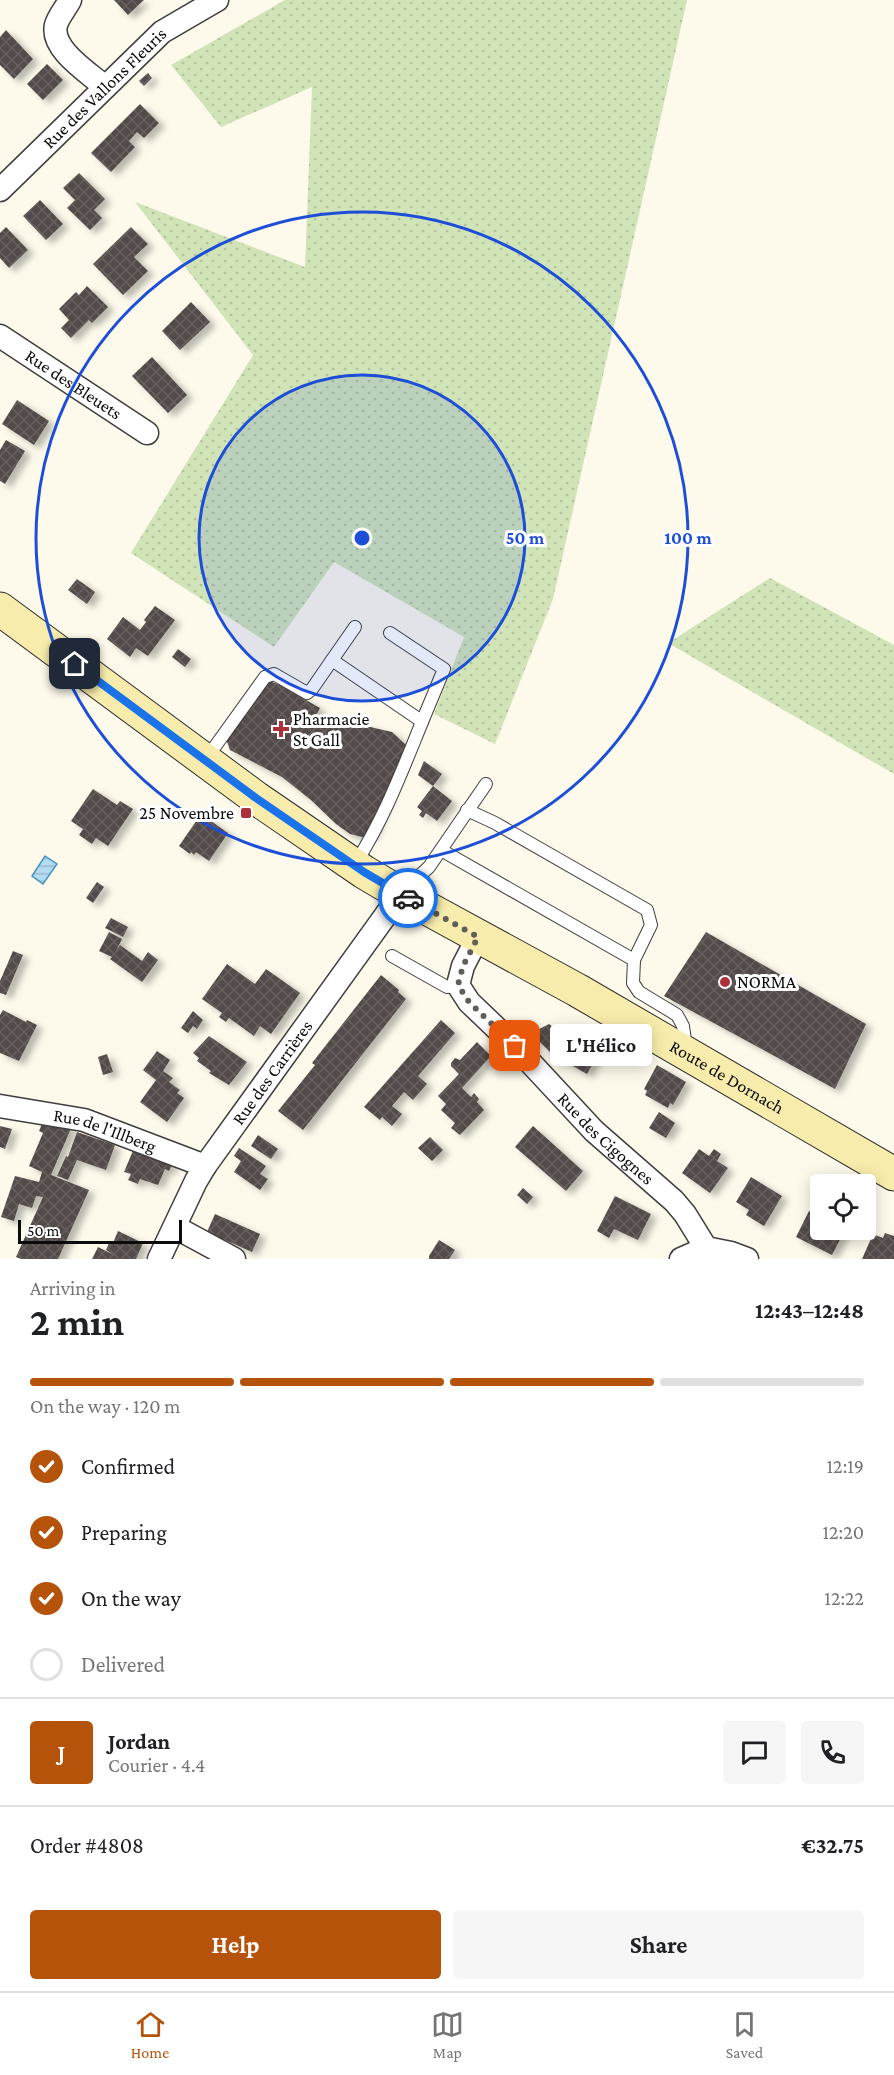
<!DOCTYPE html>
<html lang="en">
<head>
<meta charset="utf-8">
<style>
  :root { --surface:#fff; --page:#f6f6f6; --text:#202124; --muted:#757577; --line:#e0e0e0; --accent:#b45309 }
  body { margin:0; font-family:"Crimson Pro",serif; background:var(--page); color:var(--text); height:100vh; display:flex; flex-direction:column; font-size:22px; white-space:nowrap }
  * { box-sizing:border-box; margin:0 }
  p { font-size:20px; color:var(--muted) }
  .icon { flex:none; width:33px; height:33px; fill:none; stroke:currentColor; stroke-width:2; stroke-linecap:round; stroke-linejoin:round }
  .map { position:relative; height:1259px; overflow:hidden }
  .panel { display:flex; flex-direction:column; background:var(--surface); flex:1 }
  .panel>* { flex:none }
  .buttons { position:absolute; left:810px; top:1174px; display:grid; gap:12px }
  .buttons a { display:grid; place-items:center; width:66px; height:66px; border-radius:6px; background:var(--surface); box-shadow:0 3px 15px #0003; font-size:30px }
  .scale { position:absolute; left:18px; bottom:15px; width:164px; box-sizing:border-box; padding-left:6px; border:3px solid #0b0b0b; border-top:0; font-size:16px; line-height:21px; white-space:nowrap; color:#0b0b0b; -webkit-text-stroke:4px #fff; paint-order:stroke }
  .pin { position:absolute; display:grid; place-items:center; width:51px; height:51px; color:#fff; margin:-26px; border-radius:12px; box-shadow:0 3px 9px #0006 }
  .courier { position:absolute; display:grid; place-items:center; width:60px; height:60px; margin:-30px; border:4px solid #1a73e8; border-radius:50%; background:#fff; color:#222; box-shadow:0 2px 8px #0007 }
  .bubble { position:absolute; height:42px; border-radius:6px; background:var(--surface); box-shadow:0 3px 15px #0003; font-size:20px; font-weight:700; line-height:42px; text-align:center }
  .overview em { font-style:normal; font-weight:700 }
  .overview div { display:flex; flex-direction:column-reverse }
  .overview { display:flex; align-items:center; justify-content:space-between; height:102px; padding:0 30px }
  h1 { font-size:39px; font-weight:700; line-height:45px }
  .bar { display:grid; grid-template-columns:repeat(4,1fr); gap:9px 6px; align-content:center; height:72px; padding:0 30px }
  .bar i { height:8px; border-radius:4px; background:var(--line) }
  .bar .current { background:var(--accent) }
  .bar p { grid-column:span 4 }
  .line { display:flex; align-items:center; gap:15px; padding:0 30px; border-top:2px solid var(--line) }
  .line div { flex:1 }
  .round { display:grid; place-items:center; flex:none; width:63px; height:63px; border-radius:6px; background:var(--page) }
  ol { padding:0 30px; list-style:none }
  li { display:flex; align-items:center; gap:18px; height:66px }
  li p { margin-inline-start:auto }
  li .icon { padding:6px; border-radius:50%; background:var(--accent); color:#fff; stroke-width:4 }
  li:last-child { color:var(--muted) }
  li i { width:33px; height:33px; border:3px solid var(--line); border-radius:50% }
  .cta { display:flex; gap:12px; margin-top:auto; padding:12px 30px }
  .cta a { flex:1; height:69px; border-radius:6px; background:var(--accent); color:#fff; font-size:24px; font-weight:700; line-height:69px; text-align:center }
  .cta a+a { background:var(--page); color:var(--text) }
  .menu { display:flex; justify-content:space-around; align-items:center; height:84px; border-top:2px solid var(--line); background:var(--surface); font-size:16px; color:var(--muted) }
  .menu a { display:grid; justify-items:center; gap:3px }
  .menu .current { color:var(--accent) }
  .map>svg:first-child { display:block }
  .grass { fill:url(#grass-dots) }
  .water { fill:url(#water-rules); stroke:#4293c0; stroke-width:1.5 }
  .building { fill:url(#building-cross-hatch); filter:url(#shadow) }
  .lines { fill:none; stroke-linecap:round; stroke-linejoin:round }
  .lane-casing { stroke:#3e3e3e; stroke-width:14 }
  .street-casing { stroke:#3e3e3e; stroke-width:25 }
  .secondary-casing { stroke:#2d2d2d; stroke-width:35 }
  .lane { stroke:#fff; stroke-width:12 }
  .street { stroke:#fff; stroke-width:22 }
  .secondary { stroke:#f8ecac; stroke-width:33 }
  .done { stroke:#605e59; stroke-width:6; stroke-dasharray:0 10.8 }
  .route { stroke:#1a73e8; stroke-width:8 }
  .ring { fill:none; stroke:#1d4ed8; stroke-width:3 }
  .poi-dot { fill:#ae303b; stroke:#fff; stroke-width:2 }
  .labels { text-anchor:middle; stroke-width:6; stroke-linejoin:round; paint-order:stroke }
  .street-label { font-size:18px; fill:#0b0b0b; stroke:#fff }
  .poi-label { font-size:18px; fill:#0b0b0b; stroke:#fff; text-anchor:start }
  .centre { fill:#1d4ed8; stroke:#fff; stroke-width:3 }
  .ring-label { font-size:18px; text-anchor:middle; font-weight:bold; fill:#1d4ed8; stroke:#fff; stroke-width:6; stroke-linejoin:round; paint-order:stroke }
</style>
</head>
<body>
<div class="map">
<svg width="894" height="1259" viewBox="0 0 894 1259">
  <defs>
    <pattern id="grass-dots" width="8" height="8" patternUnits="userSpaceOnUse" patternTransform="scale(1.5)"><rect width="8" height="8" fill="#d1e4b8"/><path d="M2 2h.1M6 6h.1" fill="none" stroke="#b2c29d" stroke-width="1.8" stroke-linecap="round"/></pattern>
    <pattern id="water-rules" width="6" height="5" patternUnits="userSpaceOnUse" patternTransform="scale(1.5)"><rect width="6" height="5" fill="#b4dcf0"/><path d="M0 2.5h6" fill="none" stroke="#9bc"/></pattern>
    <pattern id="building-cross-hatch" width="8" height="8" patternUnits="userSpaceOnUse" patternTransform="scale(1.5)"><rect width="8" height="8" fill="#534c49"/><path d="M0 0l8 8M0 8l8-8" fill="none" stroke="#67615f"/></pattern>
    <filter id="shadow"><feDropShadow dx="6" dy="4" stdDeviation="3" flood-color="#0004"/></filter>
  </defs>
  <rect width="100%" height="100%" fill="#fdf9eb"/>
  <g class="grass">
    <path d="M 285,0 L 687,0 L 553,599 L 495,744 L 434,714 L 464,637 L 334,562 L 274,647 L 131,553 L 253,355 L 135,202 L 305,267 L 312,87 L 221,127 L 171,65 Z"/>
    <path d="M 770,578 L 894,645 L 894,774 L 668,643 Z"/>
  </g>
  <path class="water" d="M 45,856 L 57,864 L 43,884 L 32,876 Z"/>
  <g class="building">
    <path d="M 114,0 L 144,0 L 128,15 Z"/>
    <path d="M 6,30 L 33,59 L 14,79 L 0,65 L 0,37 Z"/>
    <path d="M 47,64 L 63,80 L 43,100 L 27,84 Z"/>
    <path d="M 148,73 L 152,78 L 144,86 L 139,81 Z"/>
    <path d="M 140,104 L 159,123 L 144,138 L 137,132 L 129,141 L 135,147 L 111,172 L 91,153 Z"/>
    <path d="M 79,173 L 105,199 L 94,210 L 102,218 L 90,230 L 67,208 L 75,200 L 63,188 Z"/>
    <path d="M 40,200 L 63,224 L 46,240 L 23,216 Z"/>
    <path d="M 6,227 L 28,250 L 9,268 L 0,258 L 0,233 Z"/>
    <path d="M 131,227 L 148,244 L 134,257 L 148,271 L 123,295 L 93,264 Z"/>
    <path d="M 87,286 L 108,307 L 92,323 L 89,320 L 71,338 L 61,328 L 69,320 L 59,309 L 76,292 L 79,295 Z"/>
    <path d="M 191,302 L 210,322 L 180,350 L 162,331 Z"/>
    <path d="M 152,357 L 187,395 L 168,413 L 132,376 Z"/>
    <path d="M 17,400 L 49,421 L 34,445 L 2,424 Z"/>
    <path d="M 6,440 L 25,451 L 5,484 L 0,481 L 0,450 Z"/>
    <path d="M 77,579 L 95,592 L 87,604 L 68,590 Z"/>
    <path d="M 155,606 L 175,620 L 148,656 L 136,648 L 130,657 L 107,639 L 123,617 L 140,630 L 146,622 L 144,620 Z"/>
    <path d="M 178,649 L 191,659 L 185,667 L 172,657 Z"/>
    <path d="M 269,681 L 278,684 L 320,708 L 316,716 L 330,726 L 337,715 L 366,726 L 392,732 L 405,744 L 406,748 L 372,835 L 362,837 L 350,834 L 336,824 L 311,800 L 282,777 L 230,750 L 226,739 Z"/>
    <path d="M 424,761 L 442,774 L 433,786 L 418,775 Z"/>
    <path d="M 433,786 L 452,801 L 437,821 L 426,813 L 423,818 L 419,815 L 422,811 L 417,807 Z"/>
    <path d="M 93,789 L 117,805 L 120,801 L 133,809 L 108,846 L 96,838 L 92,844 L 79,835 L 83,829 L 71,821 Z"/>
    <path d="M 201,814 L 228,833 L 209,861 L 196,852 L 194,855 L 191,852 L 190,854 L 179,846 Z"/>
    <path d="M 97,882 L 104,887 L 93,903 L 86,898 Z"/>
    <path d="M 111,918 L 128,927 L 123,937 L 105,928 Z"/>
    <path d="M 109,932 L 122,939 L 116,951 L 120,945 L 142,961 L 148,952 L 158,960 L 142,982 L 110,959 L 112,957 L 99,951 Z"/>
    <path d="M 706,932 L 866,1024 L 835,1089 L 664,996 Z"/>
    <path d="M 13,951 L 23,955 L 6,995 L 0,993 L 0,981 Z"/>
    <path d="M 227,964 L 255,984 L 266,969 L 300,993 L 271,1034 L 260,1026 L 254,1036 L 229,1018 L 226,1022 L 219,1017 L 222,1013 L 202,999 Z"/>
    <path d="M 381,975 L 399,990 L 398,992 L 406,999 L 303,1130 L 278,1111 L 315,1065 L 312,1063 Z"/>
    <path d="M 3,1010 L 26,1022 L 27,1020 L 37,1025 L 19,1061 L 0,1053 L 0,1015 Z"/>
    <path d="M 193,1011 L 203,1020 L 197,1029 L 193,1026 L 188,1033 L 181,1028 Z"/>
    <path d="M 441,1020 L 455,1033 L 418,1076 L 427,1084 L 413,1100 L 404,1092 L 392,1106 L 402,1114 L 392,1126 L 382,1117 L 380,1120 L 364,1107 Z"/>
    <path d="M 549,1024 L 564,1035 L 570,1025 L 604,1044 L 587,1074 L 553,1055 L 536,1038 L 528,1042 L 524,1037 Z"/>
    <path d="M 209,1036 L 247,1062 L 229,1085 L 209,1073 L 211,1071 L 197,1061 L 199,1058 L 193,1053 Z"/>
    <path d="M 477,1042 L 491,1056 L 462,1088 L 471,1097 L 474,1093 L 479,1099 L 477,1102 L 484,1110 L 460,1135 L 451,1128 L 455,1123 L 441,1110 L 446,1104 L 438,1096 L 459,1074 L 451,1066 L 451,1063 L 455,1058 L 460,1060 Z"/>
    <path d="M 157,1051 L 170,1060 L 163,1071 L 173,1078 L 169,1082 L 180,1090 L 177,1093 L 184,1098 L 167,1122 L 140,1102 L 156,1080 L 143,1070 Z"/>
    <path d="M 107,1054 L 113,1072 L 103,1075 L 98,1057 Z"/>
    <path d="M 657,1065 L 686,1082 L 673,1105 L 670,1103 L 668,1108 L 645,1095 L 647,1091 L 644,1089 Z"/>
    <path d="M 659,1112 L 675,1123 L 666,1138 L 649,1128 Z"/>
    <path d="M 49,1121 L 72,1126 L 51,1175 L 89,1190 L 58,1259 L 21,1259 L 16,1257 L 43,1197 L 36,1196 L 32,1208 L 19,1204 L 14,1221 L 1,1217 L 15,1176 L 39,1182 L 42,1172 L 29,1166 L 43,1133 L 39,1131 L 42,1124 L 46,1126 Z"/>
    <path d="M 0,1126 L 12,1129 L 5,1149 L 0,1147 Z"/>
    <path d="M 533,1126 L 583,1171 L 566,1191 L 515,1147 Z"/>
    <path d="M 77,1132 L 115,1145 L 106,1170 L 77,1160 L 68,1180 L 57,1176 L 66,1156 L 68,1157 Z"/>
    <path d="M 258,1135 L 278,1149 L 271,1159 L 251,1146 Z"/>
    <path d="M 430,1137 L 443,1150 L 432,1161 L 418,1148 Z"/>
    <path d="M 135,1146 L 173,1163 L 169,1171 L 165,1169 L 158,1185 L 140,1179 L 138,1184 L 128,1180 L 131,1174 L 124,1172 Z"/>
    <path d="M 239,1148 L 266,1166 L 260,1174 L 268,1179 L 260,1190 L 234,1172 L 241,1161 L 234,1156 Z"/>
    <path d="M 699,1149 L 709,1156 L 714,1149 L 721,1154 L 717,1161 L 728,1168 L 710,1193 L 682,1173 Z"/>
    <path d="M 751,1177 L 782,1196 L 764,1226 L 746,1215 L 749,1210 L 736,1202 Z"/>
    <path d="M 523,1188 L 533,1197 L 527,1204 L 517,1195 Z"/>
    <path d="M 615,1196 L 651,1214 L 638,1240 L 614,1229 L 609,1238 L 597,1231 Z"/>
    <path d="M 815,1205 L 820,1208 L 820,1230 L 845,1230 L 832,1255 L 796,1237 L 809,1211 L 811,1212 Z"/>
    <path d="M 215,1214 L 260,1234 L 252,1252 L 207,1232 Z"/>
    <path d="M 118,1231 L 143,1243 L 136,1259 L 92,1259 L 98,1247 L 114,1255 L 106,1250 L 110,1241 L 113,1243 Z"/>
    <path d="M 885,1233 L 894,1236 L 894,1259 L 862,1259 L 873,1234 L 883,1238 Z"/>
    <path d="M 439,1240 L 455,1250 L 449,1259 L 429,1259 L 429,1256 Z"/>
  </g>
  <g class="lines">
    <defs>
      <g id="lane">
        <path d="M 390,633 L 444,669 L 422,722"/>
        <path d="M 332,660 L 355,627"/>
        <path d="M 206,759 L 265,677 L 274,674 L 307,693 L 312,689 L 332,660 L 417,718 L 422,722 C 402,771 384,819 355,864"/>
        <path d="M 467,810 L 495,823 L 647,910 L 651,925 L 634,960 L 633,983 L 639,992 L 677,1015 L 683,1026 L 686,1048"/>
        <path d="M 441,850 L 634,960"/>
        <path d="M 401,893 L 429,867 L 486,784"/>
        <path d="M 392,956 L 447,987 L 458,985"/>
      </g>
      <g id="street">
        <path d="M 70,0 C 66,8 58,17 56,25 C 50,49 89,73 105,87"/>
        <path id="s1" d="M 0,190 L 162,32 L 217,0"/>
        <path id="s2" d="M 0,336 L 147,433"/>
        <path id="s3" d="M 478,937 L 463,966 L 458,985 L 469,1002 L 515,1046 L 594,1131 L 674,1201 L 685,1214 L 706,1248 L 731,1253 L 747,1259"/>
        <path id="s4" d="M 0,1106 L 84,1120 L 205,1166"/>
        <path d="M 175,1227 L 234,1259"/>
        <path id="s5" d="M 159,1259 L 196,1181 L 205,1166 L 401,894"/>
        <path d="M 681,1259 L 706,1248"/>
      </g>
      <g id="secondary">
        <path id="s6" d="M 0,609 L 256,798 L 364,872 L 401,894 L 577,990 L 894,1174"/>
      </g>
    </defs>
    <use href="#lane" class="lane-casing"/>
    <use href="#street" class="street-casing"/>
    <use href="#secondary" class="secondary-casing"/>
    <use href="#lane" class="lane"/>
    <use href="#street" class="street"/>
    <use href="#secondary" class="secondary"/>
  </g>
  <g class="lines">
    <path class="done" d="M 408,898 L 478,937 L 463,966 L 458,985 L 469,1002 L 515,1046"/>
    <path class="route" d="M 75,664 L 256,798 L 364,872 L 408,898"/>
  </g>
  <circle cx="362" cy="538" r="163" fill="#1d4ed8" fill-opacity=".12"/>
  <g class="ring">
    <circle cx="362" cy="538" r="163"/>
    <circle cx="362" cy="538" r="326"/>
  </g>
  <g class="poi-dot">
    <path d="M278 720h6v6h6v6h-6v6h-6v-6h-6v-6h6z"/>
    <rect x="240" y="807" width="12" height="12" rx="3"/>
    <circle cx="725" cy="982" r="6"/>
  </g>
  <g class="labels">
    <g class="street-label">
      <text dy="6" stroke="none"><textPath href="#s1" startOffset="146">Rue des Vallons Fleuris</textPath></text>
      <text dy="6" stroke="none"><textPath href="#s2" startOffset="88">Rue des Bleuets</textPath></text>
      <text dy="6" stroke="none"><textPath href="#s5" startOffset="219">Rue des Carrières</textPath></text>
      <text dy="6" stroke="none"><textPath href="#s6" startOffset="866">Route de Dornach</textPath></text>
      <text dy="6" stroke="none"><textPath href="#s4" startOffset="108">Rue de l'Illberg</textPath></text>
      <text dy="6" stroke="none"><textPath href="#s3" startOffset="266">Rue des Cigognes</textPath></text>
    </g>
    <g class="poi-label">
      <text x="293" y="725">Pharmacie<tspan x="293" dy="21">St Gall</tspan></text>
      <text x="234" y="819" text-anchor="end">25 Novembre</text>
      <text x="737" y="988">NORMA</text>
    </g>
  </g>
  <circle cx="362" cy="538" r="9" class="centre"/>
  <g class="ring-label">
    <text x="525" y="544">50 m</text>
    <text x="688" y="544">100 m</text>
  </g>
</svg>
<div class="buttons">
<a><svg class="icon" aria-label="locate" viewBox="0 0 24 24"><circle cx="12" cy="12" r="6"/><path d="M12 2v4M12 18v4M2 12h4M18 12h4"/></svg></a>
</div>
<div class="scale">50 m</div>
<div class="pin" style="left:515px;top:1046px;background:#ea580c"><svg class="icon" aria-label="bag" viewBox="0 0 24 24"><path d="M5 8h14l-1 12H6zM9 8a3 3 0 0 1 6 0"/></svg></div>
<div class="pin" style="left:75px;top:664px;background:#1f2937"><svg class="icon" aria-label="home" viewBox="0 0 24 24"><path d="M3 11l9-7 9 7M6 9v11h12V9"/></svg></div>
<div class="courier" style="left:408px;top:898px"><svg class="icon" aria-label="car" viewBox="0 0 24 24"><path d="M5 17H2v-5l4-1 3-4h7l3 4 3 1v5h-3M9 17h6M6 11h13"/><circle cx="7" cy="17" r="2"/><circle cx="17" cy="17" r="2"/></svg></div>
<div class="bubble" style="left:550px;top:1024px;width:102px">L'Hélico</div>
</div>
<section class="panel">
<div class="overview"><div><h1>2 min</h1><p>Arriving in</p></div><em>12:43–12:48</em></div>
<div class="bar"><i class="current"></i><i class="current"></i><i class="current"></i><i></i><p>On the way · 120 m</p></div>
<ol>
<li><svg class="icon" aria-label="check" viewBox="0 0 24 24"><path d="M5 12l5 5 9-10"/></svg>Confirmed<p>12:19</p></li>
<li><svg class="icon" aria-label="check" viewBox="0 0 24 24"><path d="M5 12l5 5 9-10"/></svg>Preparing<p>12:20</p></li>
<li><svg class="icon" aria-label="check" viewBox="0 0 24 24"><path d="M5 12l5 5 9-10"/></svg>On the way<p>12:22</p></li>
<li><i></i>Delivered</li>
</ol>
<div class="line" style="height:108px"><b class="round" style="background:var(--accent);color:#fff">J</b><div><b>Jordan</b><p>Courier · 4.4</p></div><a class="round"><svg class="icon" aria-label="chat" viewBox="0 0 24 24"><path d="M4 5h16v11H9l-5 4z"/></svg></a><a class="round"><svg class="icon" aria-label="phone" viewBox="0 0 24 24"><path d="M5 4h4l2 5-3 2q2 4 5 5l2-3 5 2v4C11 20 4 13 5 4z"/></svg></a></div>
<div class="line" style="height:78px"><div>Order #4808</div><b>€32.75</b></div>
<div class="cta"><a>Help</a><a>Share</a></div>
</section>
<nav class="menu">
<a class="current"><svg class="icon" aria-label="home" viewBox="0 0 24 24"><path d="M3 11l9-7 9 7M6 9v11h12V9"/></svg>Home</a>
<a><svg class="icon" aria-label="map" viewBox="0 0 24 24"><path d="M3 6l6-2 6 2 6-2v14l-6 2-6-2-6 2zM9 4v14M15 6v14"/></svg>Map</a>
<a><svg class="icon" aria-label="saved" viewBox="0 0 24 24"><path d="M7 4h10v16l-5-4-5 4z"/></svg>Saved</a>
</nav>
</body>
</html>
